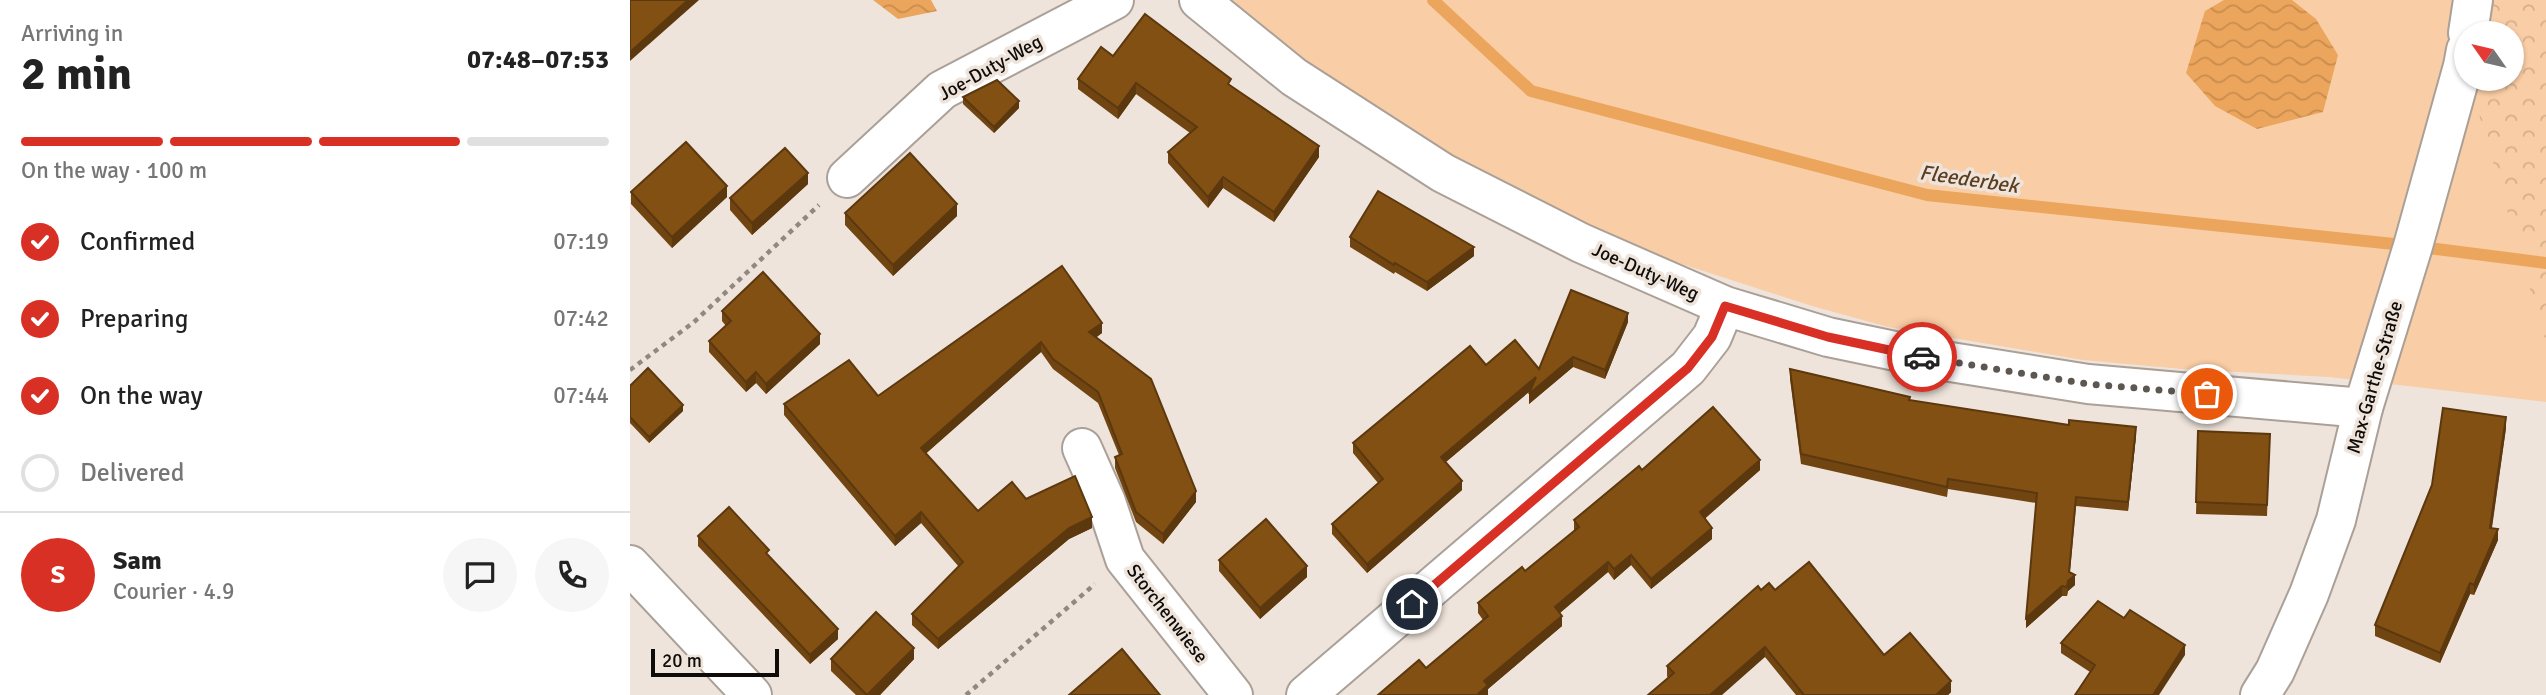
<!DOCTYPE html>
<html lang="en">
<head>
<meta charset="utf-8">
<style>
  :root { --surface:#fff; --page:#f6f6f6; --text:#222; --muted:#767676; --line:#e0e0e0; --accent:#d93025 }
  body { margin:0; font-family:Signika,sans-serif; background:var(--page); color:var(--text); height:100vh; display:flex; flex-direction:column; font-size:26px; white-space:nowrap }
  * { box-sizing:border-box; margin:0 }
  p { font-size:23px; color:var(--muted) }
  .icon { flex:none; width:38px; height:38px; fill:none; stroke:currentColor; stroke-width:2; stroke-linecap:round; stroke-linejoin:round }
  .map { position:relative; flex:1; overflow:hidden }
  .drawer { display:flex; flex-direction:column; background:var(--surface); width:630px }
  .drawer>* { flex:none }
  .needle { width:46px; rotate:304deg }
  .fabs { position:absolute; left:1824px; top:21px; display:grid; gap:14px }
  .fabs a { display:grid; place-items:center; width:70px; height:70px; border-radius:50%; background:var(--surface); box-shadow:0 2px 5px #0004; font-size:35px }
  .scale { position:absolute; left:21px; bottom:18px; width:128px; box-sizing:border-box; padding-left:7px; border:4px solid #0e0b08; border-top:0; font-size:19px; line-height:24px; white-space:nowrap; color:#0e0b08; -webkit-text-stroke:5px #efe4db; paint-order:stroke }
  .pin { position:absolute; display:grid; place-items:center; width:60px; height:60px; color:#fff; margin:-30px; border:4px solid #fff; border-radius:50%; box-shadow:0 2px 7px #0007 }
  .courier { position:absolute; display:grid; place-items:center; width:70px; height:70px; margin:-35px; border:5px solid #d93025; border-radius:50%; background:#fff; color:#222; box-shadow:0 2px 9px #0007 }
  .overview em { font-style:normal; font-weight:800 }
  .overview div { display:flex; flex-direction:column-reverse }
  .overview { display:flex; align-items:center; justify-content:space-between; height:119px; padding:0 21px }
  h1 { font-size:46px; font-weight:800; line-height:52px }
  .bar { display:grid; grid-template-columns:repeat(4,1fr); gap:10px 7px; align-content:center; height:84px; padding:0 21px }
  .bar i { height:9px; border-radius:5px; background:var(--line) }
  .bar .selected { background:var(--accent) }
  .bar p { grid-column:span 4 }
  .line { display:flex; align-items:center; gap:18px; padding:0 21px; border-top:2px solid var(--line) }
  .line div { flex:1 }
  .round { display:grid; place-items:center; flex:none; width:74px; height:74px; border-radius:37px; background:var(--page) }
  ol { padding:0 21px; list-style:none }
  li { display:flex; align-items:center; gap:21px; height:77px }
  li p { margin-inline-start:auto }
  li .icon { padding:7px; border-radius:50%; background:var(--accent); color:#fff; stroke-width:4 }
  li:last-child { color:var(--muted) }
  li i { width:38px; height:38px; border:4px solid var(--line); border-radius:50% }
  main { display:flex; flex:1; min-height:0 }
  .map>svg:first-child { display:block }
  .grass { fill:#f9cda5; fill-rule:evenodd }
  .forest { fill:url(#forest-crowns) }
  .water { fill:url(#water-waves) }
  .lines { fill:none; stroke-linecap:round; stroke-linejoin:round }
  .stream { stroke:#eca55c; stroke-width:12 }
  .minor-casing { stroke:#aaa097; stroke-width:42 }
  .major-casing { stroke:#aaa097; stroke-width:42 }
  .path { stroke:#908881; stroke-width:4.5; stroke-dasharray:5 5; stroke-linecap:butt }
  .minor { stroke:#fff; stroke-width:38 }
  .major { stroke:#fff; stroke-width:38 }
  .wall { fill:#714511 }
  .shaded-wall { fill:#5c380e }
  .building { fill:#835014; stroke:#5c380e; stroke-width:2 }
  .done { stroke:#5d5752; stroke-width:7; stroke-dasharray:0 12.6 }
  .route { stroke:#d93025; stroke-width:9 }
  .labels { text-anchor:middle; stroke-width:7; stroke-linejoin:round; paint-order:stroke }
  .street-label { font-size:19px; fill:#0e0b08; stroke:#efe4db }
  .water-label { font-size:21px; font-style:italic; fill:#5b3d1f; stroke:#efe4db }
</style>
</head>
<body>
<main>
<section class="drawer">
<div class="overview"><div><h1>2 min</h1><p>Arriving in</p></div><em>07:48–07:53</em></div>
<div class="bar"><i class="selected"></i><i class="selected"></i><i class="selected"></i><i></i><p>On the way · 100 m</p></div>
<ol>
<li><svg class="icon" aria-label="check" viewBox="0 0 24 24"><path d="M5 12l5 5 9-10"/></svg>Confirmed<p>07:19</p></li>
<li><svg class="icon" aria-label="check" viewBox="0 0 24 24"><path d="M5 12l5 5 9-10"/></svg>Preparing<p>07:42</p></li>
<li><svg class="icon" aria-label="check" viewBox="0 0 24 24"><path d="M5 12l5 5 9-10"/></svg>On the way<p>07:44</p></li>
<li><i></i>Delivered</li>
</ol>
<div class="line" style="height:126px"><b class="round" style="background:var(--accent);color:#fff">S</b><div><b>Sam</b><p>Courier · 4.9</p></div><a class="round"><svg class="icon" aria-label="chat" viewBox="0 0 24 24"><path d="M4 5h16v11H9l-5 4z"/></svg></a><a class="round"><svg class="icon" aria-label="phone" viewBox="0 0 24 24"><path d="M5 4h4l2 5-3 2q2 4 5 5l2-3 5 2v4C11 20 4 13 5 4z"/></svg></a></div>
</section>
<div class="map">
<svg width="1916" height="695" viewBox="0 0 1916 695">
  <defs>
    <pattern id="forest-crowns" width="20" height="18" patternUnits="userSpaceOnUse" patternTransform="scale(1.75)"><rect width="20" height="18" fill="#f9cda5"/><path d="M2 6a3 3 0 1 1 6 0M12 15a3 3 0 1 1 6 0" fill="none" stroke="#d4af8d"/></pattern>
    <pattern id="water-waves" width="16" height="10" patternUnits="userSpaceOnUse" patternTransform="scale(1.75)"><rect width="16" height="10" fill="#eca55c"/><path d="M0 5q4-4 8 0t8 0" fill="none" stroke="#c98d4e"/></pattern>
  </defs>
  <rect width="100%" height="100%" fill="#efe4db"/>
  <path class="grass" d="M 595,0 L 1916,0 L 1916,402 L 1699,377 L 1552,369 L 1453,360 L 1258,327 L 1182,306 L 990,244 L 901,202 L 773,128 L 682,67 ZM 1836,33 L 1881,33 L 1881,79 L 1836,79 Z"/>
  <path class="forest" d="M 1853,0 L 1916,0 L 1916,344 L 1840,83 L 1840,79 L 1881,79 L 1881,33 L 1848,33 Z"/>
  <g class="water">
    <path d="M 243,0 L 301,0 L 307,11 L 268,19 Z"/>
    <path d="M 1594,0 L 1662,0 L 1686,19 L 1708,55 L 1693,112 L 1627,129 L 1585,106 L 1556,73 L 1575,11 Z"/>
  </g>
  <g class="lines">
    <path class="stream" d="M 803,0 L 901,91 L 1297,195 L 1783,246 L 1916,263"/>
    <defs>
      <g id="minor">
        <path d="M 569,0 L 664,77 L 813,173 L 951,243 L 1095,306 L 1198,337 L 1308,360 L 1458,384 L 1733,408"/>
        <path d="M 1838,33 L 1843,0"/>
        <path d="M 217,178 L 312,90 L 484,0"/>
        <path d="M 452,448 L 476,502 L 495,559 L 603,695"/>
        <path d="M 676,695 L 1058,368 L 1082,337 L 1095,306"/>
        <path d="M 1630,695 L 1645,671 L 1679,594 L 1706,520 L 1733,408 L 1783,246 L 1833,66 L 1836,50"/>
      </g>
      <path id="major" d="M 0,565 L 122,695"/>
    </defs>
    <use href="#minor" class="minor-casing"/>
    <use href="#major" class="major-casing"/>
    <g class="path">
      <path d="M 0,370 L 64,322 L 189,205"/>
      <path d="M 336,695 L 465,584"/>
    </g>
    <use href="#minor" class="minor"/>
    <use href="#major" class="major"/>
  </g>
  <g class="wall">
    <path d="M 483,56 L 601,86 L 689,157 L 644,222 L 593,188 L 578,208 L 538,163 L 538,152 L 560,133 L 506,94 L 488,119 L 448,89 L 448,79 Z"/>
    <path d="M 333,97 L 389,108 L 364,133 L 333,104 Z"/>
    <path d="M 178,184 L 122,235 L 100,210 L 100,198 Z"/>
    <path d="M 1,192 L 97,197 L 42,248 L 1,204 Z"/>
    <path d="M 215,213 L 327,216 L 263,276 L 215,225 Z"/>
    <path d="M 720,237 L 844,256 L 797,291 L 765,272 L 764,274 L 720,247 Z"/>
    <path d="M 432,266 L 472,333 L 466,337 L 566,502 L 533,544 L 506,522 L 485,468 L 485,457 L 489,455 L 468,403 L 423,369 L 411,352 L 296,453 L 348,511 L 396,499 L 462,528 L 439,539 L 308,649 L 282,625 L 282,614 L 329,567 L 291,523 L 265,546 L 154,415 L 154,404 L 248,396 Z"/>
    <path d="M 92,311 L 190,344 L 136,394 L 126,383 L 116,392 L 79,352 L 79,341 L 96,326 L 92,321 Z"/>
    <path d="M 998,322 L 975,379 L 943,367 L 899,404 L 900,391 L 816,462 L 832,490 L 737,573 L 702,534 L 702,524 L 748,483 L 723,453 L 723,443 L 856,365 L 909,369 Z"/>
    <path d="M 1160,369 L 1280,400 L 1506,436 L 1498,511 L 1446,506 L 1440,572 L 1445,585 L 1438,591 L 1437,596 L 1432,596 L 1396,628 L 1406,503 L 1318,489 L 1317,497 L 1171,464 L 1160,379 Z"/>
    <path d="M 0,386 L 53,411 L 19,443 L 0,423 Z"/>
    <path d="M 1876,428 L 1862,528 L 1868,540 L 1844,595 L 1840,594 L 1810,663 L 1745,636 L 1745,625 Z"/>
    <path d="M 1568,431 L 1640,434 L 1637,516 L 1566,514 Z"/>
    <path d="M 1012,470 L 1130,470 L 1075,518 L 1082,539 L 1021,589 L 1001,565 L 984,580 L 978,572 L 930,613 L 932,626 L 858,689 L 858,695 L 796,668 L 853,620 L 848,613 L 848,603 L 895,571 L 944,531 L 944,520 Z"/>
    <path d="M 68,536 L 208,639 L 180,664 L 68,546 Z"/>
    <path d="M 589,560 L 677,577 L 630,619 L 589,571 Z"/>
    <path d="M 1131,590 L 1145,590 L 1254,655 L 1321,692 L 1318,695 L 1166,695 L 1135,657 L 1038,678 L 1037,676 L 1037,666 Z"/>
    <path d="M 1431,643 L 1555,655 L 1460,672 L 1431,653 Z"/>
    <path d="M 201,659 L 284,659 L 250,695 L 226,695 L 201,671 Z"/>
  </g>
  <g class="shaded-wall">
    <path d="M 58,0 L 69,0 L 0,61 L 0,52 Z"/>
    <path d="M 506,83 L 506,94 L 488,119 L 488,108 Z"/>
    <path d="M 389,101 L 389,108 L 364,133 L 364,127 Z"/>
    <path d="M 689,146 L 689,157 L 644,222 L 644,212 Z"/>
    <path d="M 178,173 L 178,184 L 122,235 L 122,223 Z"/>
    <path d="M 593,177 L 593,188 L 578,208 L 578,197 Z"/>
    <path d="M 97,186 L 97,197 L 42,248 L 42,237 Z"/>
    <path d="M 327,204 L 327,216 L 263,276 L 263,265 Z"/>
    <path d="M 844,247 L 844,256 L 797,291 L 797,282 Z"/>
    <path d="M 998,313 L 998,322 L 975,379 L 975,370 Z"/>
    <path d="M 472,323 L 472,333 L 459,343 L 459,332 Z"/>
    <path d="M 190,334 L 190,344 L 136,394 L 136,384 Z"/>
    <path d="M 411,342 L 411,352 L 291,458 L 291,448 Z"/>
    <path d="M 943,357 L 943,367 L 899,404 L 899,394 Z"/>
    <path d="M 126,372 L 126,383 L 116,392 L 116,382 Z"/>
    <path d="M 906,377 L 906,386 L 811,466 L 811,457 Z"/>
    <path d="M 53,405 L 53,411 L 19,443 L 19,437 Z"/>
    <path d="M 1876,417 L 1876,428 L 1860,539 L 1860,528 Z"/>
    <path d="M 1506,427 L 1506,436 L 1498,511 L 1498,502 Z"/>
    <path d="M 1130,460 L 1130,470 L 1070,523 L 1070,512 Z"/>
    <path d="M 832,481 L 832,490 L 737,573 L 737,564 Z"/>
    <path d="M 566,491 L 566,502 L 533,544 L 533,534 Z"/>
    <path d="M 1446,497 L 1439,580 L 1445,575 L 1445,585 L 1438,591 L 1437,596 Z"/>
    <path d="M 291,512 L 291,523 L 265,546 L 265,536 Z"/>
    <path d="M 462,517 L 462,528 L 439,539 L 308,649 L 308,639 L 439,528 Z"/>
    <path d="M 1082,528 L 1082,539 L 1021,589 L 1021,579 Z"/>
    <path d="M 1868,529 L 1868,540 L 1844,595 L 1844,585 Z"/>
    <path d="M 1001,555 L 1001,565 L 984,580 L 984,569 Z"/>
    <path d="M 978,562 L 978,572 L 925,617 L 925,607 Z"/>
    <path d="M 677,566 L 677,577 L 630,619 L 630,608 Z"/>
    <path d="M 1840,583 L 1840,594 L 1810,663 L 1810,653 Z"/>
    <path d="M 1432,586 L 1432,596 L 1396,628 L 1396,618 Z"/>
    <path d="M 932,616 L 932,626 L 858,689 L 858,695 L 847,695 L 854,681 Z"/>
    <path d="M 208,629 L 208,639 L 180,664 L 180,655 Z"/>
    <path d="M 1555,645 L 1555,655 L 1529,695 L 1523,695 Z"/>
    <path d="M 1135,647 L 1135,657 L 1092,695 L 1080,695 Z"/>
    <path d="M 284,648 L 284,659 L 250,695 L 239,695 Z"/>
    <path d="M 1321,681 L 1321,692 L 1318,695 L 1306,695 Z"/>
  </g>
  <g class="building">
    <path d="M 0,0 L 58,0 L 0,52 Z"/>
    <path d="M 515,14 L 601,79 L 598,84 L 689,146 L 644,212 L 593,177 L 578,197 L 538,152 L 567,127 L 506,83 L 488,108 L 448,79 L 471,47 L 483,56 Z"/>
    <path d="M 367,80 L 389,101 L 364,127 L 333,97 Z"/>
    <path d="M 56,142 L 97,186 L 42,237 L 1,192 Z"/>
    <path d="M 155,148 L 178,173 L 122,223 L 100,198 Z"/>
    <path d="M 280,153 L 327,204 L 263,265 L 215,213 Z"/>
    <path d="M 748,191 L 844,247 L 797,282 L 765,263 L 764,265 L 720,237 Z"/>
    <path d="M 432,266 L 472,323 L 459,332 L 521,379 L 566,491 L 533,534 L 506,512 L 485,457 L 492,454 L 468,392 L 423,359 L 411,342 L 291,448 L 348,511 L 382,482 L 396,499 L 445,476 L 462,517 L 439,528 L 308,639 L 282,614 L 333,562 L 291,512 L 265,536 L 154,404 L 219,360 L 248,396 Z"/>
    <path d="M 133,272 L 190,334 L 136,384 L 126,372 L 116,382 L 79,341 L 101,321 L 92,311 Z"/>
    <path d="M 941,290 L 998,313 L 975,370 L 943,357 L 899,394 L 906,377 L 811,457 L 832,481 L 737,564 L 702,524 L 753,479 L 723,443 L 840,346 L 856,365 L 885,340 L 909,369 Z"/>
    <path d="M 18,368 L 53,405 L 19,437 L 0,417 L 0,386 Z"/>
    <path d="M 1160,369 L 1280,397 L 1279,400 L 1439,425 L 1439,420 L 1506,427 L 1498,502 L 1446,497 L 1439,572 L 1445,575 L 1438,581 L 1437,587 L 1432,586 L 1396,618 L 1407,493 L 1318,479 L 1317,487 L 1171,454 Z"/>
    <path d="M 1083,407 L 1130,460 L 1070,512 L 1082,528 L 1021,579 L 1001,555 L 984,569 L 978,562 L 925,607 L 932,616 L 854,681 L 858,685 L 847,695 L 748,695 L 789,660 L 796,668 L 858,616 L 848,603 L 892,567 L 895,571 L 949,527 L 944,520 L 1009,466 L 1012,470 Z"/>
    <path d="M 1813,408 L 1876,417 L 1860,528 L 1868,529 L 1844,585 L 1840,583 L 1810,653 L 1745,625 L 1802,485 Z"/>
    <path d="M 1568,431 L 1640,434 L 1637,505 L 1566,502 Z"/>
    <path d="M 99,507 L 139,550 L 136,553 L 208,629 L 180,655 L 68,536 Z"/>
    <path d="M 636,519 L 677,566 L 630,608 L 589,560 Z"/>
    <path d="M 1179,562 L 1254,655 L 1280,633 L 1321,681 L 1306,695 L 1174,695 L 1135,647 L 1080,695 L 1018,695 L 1044,673 L 1037,666 L 1128,586 L 1131,590 L 1139,583 L 1145,590 Z"/>
    <path d="M 1468,601 L 1494,618 L 1500,610 L 1555,645 L 1523,695 L 1445,695 L 1465,665 L 1431,643 Z"/>
    <path d="M 246,612 L 284,648 L 237,695 L 201,659 Z"/>
    <path d="M 492,649 L 530,695 L 439,695 Z"/>
  </g>
  <g class="lines">
    <path class="done" d="M 1292,357 L 1458,384 L 1577,394"/>
    <path class="route" d="M 782,604 L 1058,368 L 1082,337 L 1095,306 L 1198,337 L 1292,357"/>
  </g>
  <g class="labels">
    <g class="street-label">
      <text transform="translate(360 67) rotate(-29)" y="7">Joe-Duty-Weg</text>
      <text transform="translate(1016 271) rotate(24)" y="7">Joe-Duty-Weg</text>
      <text transform="translate(1744 377) rotate(-74)" y="7">Max-Garthe-Straße</text>
      <text transform="translate(538 613) rotate(52)" y="7">Storchenwiese</text>
    </g>
    <g class="water-label">
      <text transform="translate(1339 179) rotate(8)" y="7">Fleederbek</text>
    </g>
  </g>
</svg>
<div class="fabs">
<a><svg class="needle" viewBox="-14 -14 28 28"><path d="M0-13l5 13h-10z" fill="#e53935"/><path d="M0 13l5-13h-10z" fill="#767676"/></svg></a>
</div>
<div class="scale">20 m</div>
<div class="pin" style="left:1577px;top:394px;background:#ea580c"><svg class="icon" aria-label="bag" viewBox="0 0 24 24"><path d="M5 8h14l-1 12H6zM9 8a3 3 0 0 1 6 0"/></svg></div>
<div class="pin" style="left:782px;top:604px;background:#1f2937"><svg class="icon" aria-label="home" viewBox="0 0 24 24"><path d="M3 11l9-7 9 7M6 9v11h12V9"/></svg></div>
<div class="courier" style="left:1292px;top:357px"><svg class="icon" aria-label="car" viewBox="0 0 24 24"><path d="M5 17H2v-5l4-1 3-4h7l3 4 3 1v5h-3M9 17h6M6 11h13"/><circle cx="7" cy="17" r="2"/><circle cx="17" cy="17" r="2"/></svg></div>
</div>
</main>
</body>
</html>
